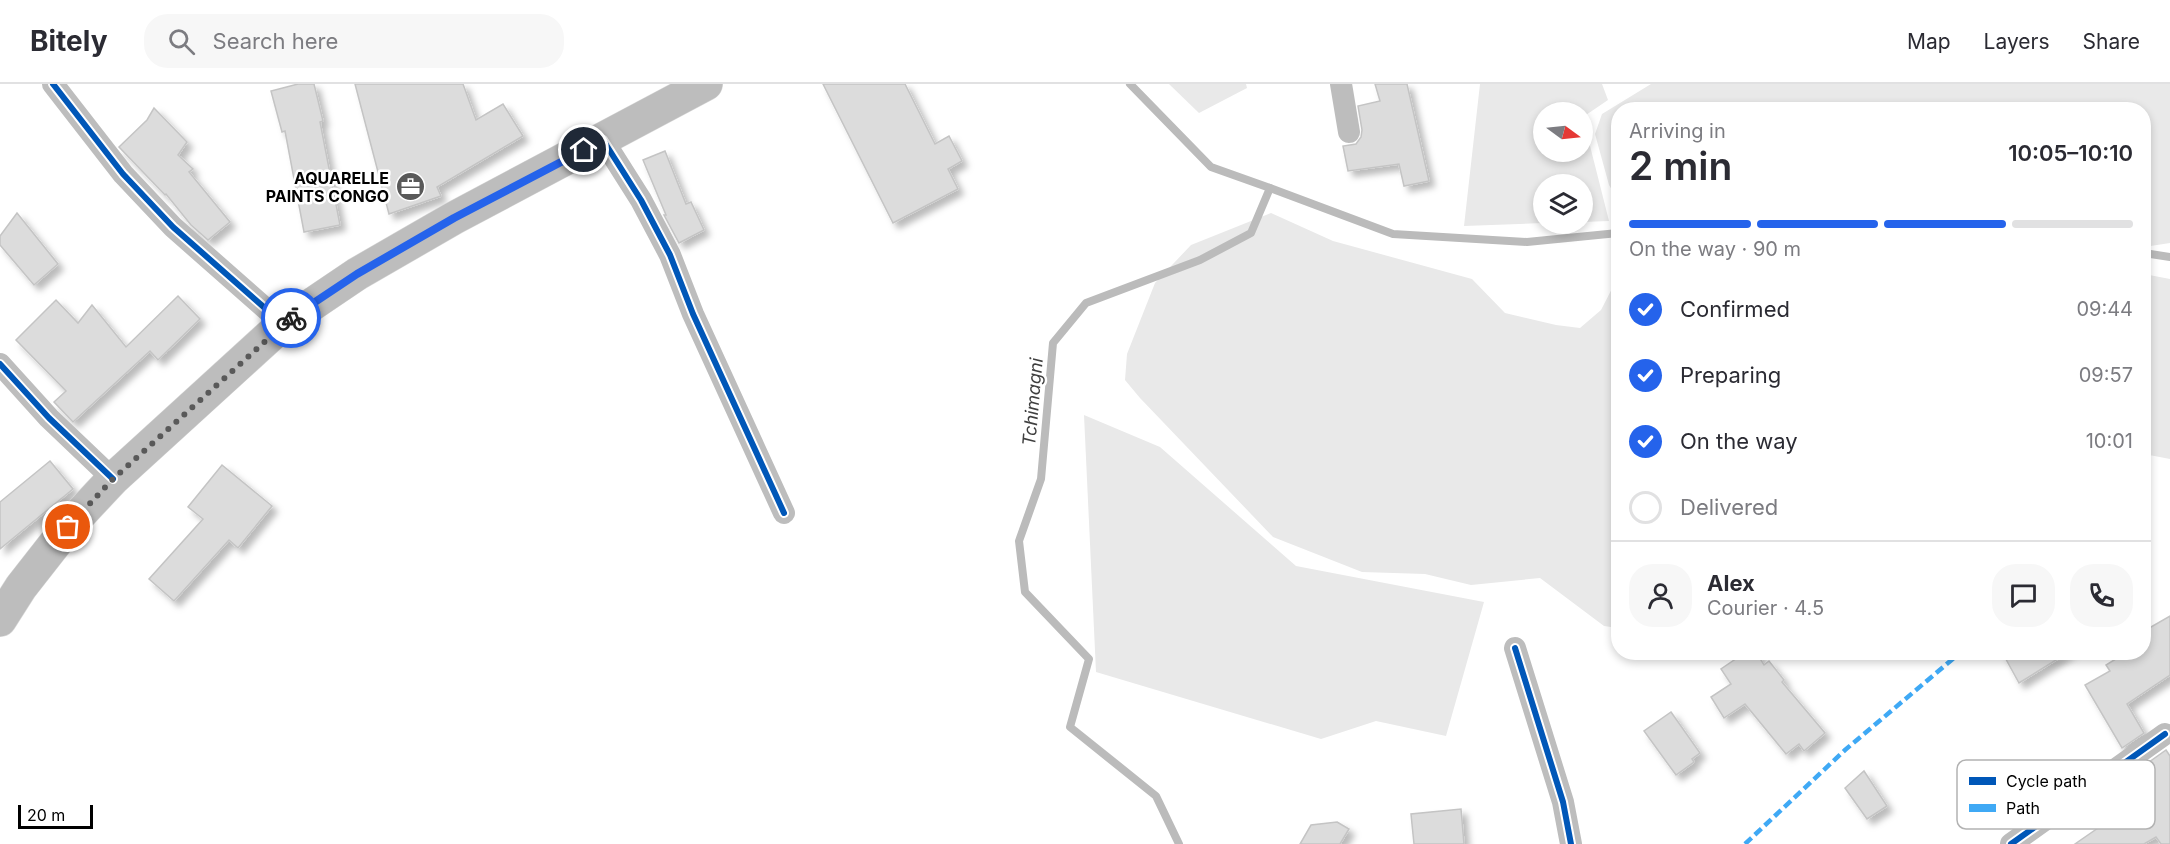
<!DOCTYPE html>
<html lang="en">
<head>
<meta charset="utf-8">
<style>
  :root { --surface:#fff; --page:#f7f7f7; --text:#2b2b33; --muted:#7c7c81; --line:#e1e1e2; --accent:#2563eb }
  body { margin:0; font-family:Inter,sans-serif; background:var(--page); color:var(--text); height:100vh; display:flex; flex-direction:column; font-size:22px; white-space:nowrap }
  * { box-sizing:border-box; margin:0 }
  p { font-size:20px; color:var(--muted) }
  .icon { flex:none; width:33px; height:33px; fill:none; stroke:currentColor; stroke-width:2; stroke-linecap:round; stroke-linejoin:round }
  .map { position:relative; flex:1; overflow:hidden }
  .sheet { position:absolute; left:1611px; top:18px; width:540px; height:558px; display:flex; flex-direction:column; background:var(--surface); border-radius:24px; box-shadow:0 3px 9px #0003 }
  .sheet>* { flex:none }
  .needle { width:39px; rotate:105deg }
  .buttons { position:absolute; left:1533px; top:18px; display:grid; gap:12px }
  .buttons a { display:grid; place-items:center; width:60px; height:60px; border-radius:50%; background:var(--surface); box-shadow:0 3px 9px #0003; font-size:30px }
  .scale { position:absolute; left:18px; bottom:15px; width:75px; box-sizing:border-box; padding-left:6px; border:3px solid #000; border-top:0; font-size:16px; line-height:21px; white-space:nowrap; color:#000; -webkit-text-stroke:4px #fff; paint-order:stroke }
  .pin { position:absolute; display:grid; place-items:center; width:51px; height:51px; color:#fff; margin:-26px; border:3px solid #fff; border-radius:50%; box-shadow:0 2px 6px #0007 }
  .courier { position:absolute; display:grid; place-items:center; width:60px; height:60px; margin:-30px; border:4px solid #2563eb; border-radius:50%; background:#fff; color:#222; box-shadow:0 2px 8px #0007 }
  .headline em { font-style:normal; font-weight:600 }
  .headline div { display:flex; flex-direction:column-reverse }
  .headline { display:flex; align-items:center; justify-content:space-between; height:102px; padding:0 18px }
  h1 { font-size:39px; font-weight:600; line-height:45px }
  .bar { display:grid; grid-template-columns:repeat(4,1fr); gap:9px 6px; align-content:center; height:72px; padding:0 18px }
  .bar i { height:8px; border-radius:4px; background:var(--line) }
  .bar .current { background:var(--accent) }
  .bar p { grid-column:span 4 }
  .line { display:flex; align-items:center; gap:15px; padding:0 18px; border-top:2px solid var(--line) }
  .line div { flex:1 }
  .round { display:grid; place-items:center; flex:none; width:63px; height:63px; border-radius:24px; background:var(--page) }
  ol { padding:0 18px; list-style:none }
  li { display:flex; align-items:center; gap:18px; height:66px }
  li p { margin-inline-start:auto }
  li .icon { padding:6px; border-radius:50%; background:var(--accent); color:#fff; stroke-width:4 }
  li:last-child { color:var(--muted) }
  li i { width:33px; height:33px; border:3px solid var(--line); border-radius:50% }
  header { display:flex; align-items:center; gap:36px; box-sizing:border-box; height:84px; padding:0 30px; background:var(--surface); border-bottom:2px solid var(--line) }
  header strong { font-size:28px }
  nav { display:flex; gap:33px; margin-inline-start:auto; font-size:21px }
  .search { width:420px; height:54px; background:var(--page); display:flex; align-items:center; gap:15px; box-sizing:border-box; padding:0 21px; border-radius:24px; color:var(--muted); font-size:22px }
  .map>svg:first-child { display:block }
  .green { fill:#e9e9e9 }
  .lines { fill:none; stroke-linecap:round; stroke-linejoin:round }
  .stream { stroke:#bbb; stroke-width:8 }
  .building { fill:#dcdcdc; stroke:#c4c4c4; stroke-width:1.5; filter:url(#shadow) }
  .trunk-casing { stroke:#dbdbdb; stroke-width:34 }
  .minor { stroke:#bdbdbd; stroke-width:22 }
  .trunk { stroke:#bdbdbd; stroke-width:33 }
  .quiet { stroke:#3fa9f5; stroke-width:4.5; stroke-dasharray:9 4.5; stroke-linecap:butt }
  .cycleway-casing { stroke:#fff; stroke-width:10 }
  .cycleway { stroke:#0057b8; stroke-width:6 }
  .done { stroke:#595959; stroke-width:6; stroke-dasharray:0 10.8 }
  .route { stroke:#2563eb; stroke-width:8 }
  .labels { text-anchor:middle; stroke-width:5; stroke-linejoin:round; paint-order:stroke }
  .poi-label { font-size:16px; font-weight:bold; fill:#000; stroke:#fff; text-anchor:end }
  .water-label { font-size:18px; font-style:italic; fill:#3f3f3f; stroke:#fff }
  .key { fill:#fff; stroke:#b2b2b2; stroke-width:1.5 }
  .key-label { font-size:16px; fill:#000 }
</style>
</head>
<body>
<header>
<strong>Bitely</strong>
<div class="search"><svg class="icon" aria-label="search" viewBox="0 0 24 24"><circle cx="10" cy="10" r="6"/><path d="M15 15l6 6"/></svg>Search here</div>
<nav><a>Map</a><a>Layers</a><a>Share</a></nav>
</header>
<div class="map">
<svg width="2170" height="760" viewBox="0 0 2170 760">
  <defs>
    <filter id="shadow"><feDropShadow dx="5.5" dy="5.5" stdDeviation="3" flood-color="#0004"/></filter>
  </defs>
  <rect width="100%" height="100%" fill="#fff"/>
  <g class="green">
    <path d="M 1169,0 L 1246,0 L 1247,4 L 1199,29 Z"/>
    <path d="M 1480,0 L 1602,0 L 1608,16 L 1583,33 L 1582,28 L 1544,28 L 1544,68 L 1582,68 L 1583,34 L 1609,137 L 1583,138 L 1582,100 L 1544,100 L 1543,139 L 1464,142 Z"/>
    <path d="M 1651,0 L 2170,0 L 2170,159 L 2144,163 L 2144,26 L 1618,26 L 1618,116 L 1609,101 L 1595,50 L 1602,30 Z"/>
    <path d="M 1271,129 L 1333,157 L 1472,195 L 1505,229 L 1556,241 L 1580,244 L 1601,226 L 1618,193 L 1618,544 L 1604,542 L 1540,494 L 1471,501 L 1425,490 L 1362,488 L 1273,453 L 1140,314 L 1125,296 L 1127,270 L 1155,199 L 1191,161 Z"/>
    <path d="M 2144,190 L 2170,195 L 2170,375 L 2144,370 Z"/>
    <path d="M 1084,331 L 1160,363 L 1296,482 L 1484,518 L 1446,652 L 1376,637 L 1321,655 L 1096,588 Z"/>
  </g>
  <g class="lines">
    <g class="stream">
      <path d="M 1130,0 L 1211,83 L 1270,104 L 1251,149 L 1200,176 L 1086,219 L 1053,259 L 1041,395 L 1019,457 L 1025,508 L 1089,575 L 1070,643 L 1156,712 L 1179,760"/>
      <path d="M 1270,104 L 1393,150 L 1527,158 L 1618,149"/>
      <path d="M 2144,169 L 2170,173"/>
    </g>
  </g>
  <g class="building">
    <path d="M 298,0 L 314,0 L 323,37 L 320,38 L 340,141 L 304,148 L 285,47 L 282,48 L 271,7 Z"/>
    <path d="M 355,0 L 463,0 L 476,36 L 503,20 L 523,52 L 437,103 L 441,112 L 389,130 Z"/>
    <path d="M 823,0 L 905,0 L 935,60 L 949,52 L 962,77 L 948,85 L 958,105 L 893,139 Z"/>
    <path d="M 1375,0 L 1407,0 L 1429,97 L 1404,102 L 1399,80 L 1348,87 L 1343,62 L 1356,60 L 1361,53 L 1362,46 L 1358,22 L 1380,17 Z"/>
    <path d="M 154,24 L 187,58 L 178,71 L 193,85 L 189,88 L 230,138 L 208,156 L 191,141 L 166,110 L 165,111 L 119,63 L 147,36 Z"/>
    <path d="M 665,67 L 686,120 L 691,118 L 704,146 L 679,159 L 664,131 L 666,131 L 643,76 Z"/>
    <path d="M 17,129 L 58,180 L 34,201 L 0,161 L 0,152 Z"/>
    <path d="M 178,212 L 200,235 L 158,276 L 150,267 L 73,338 L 54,318 L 66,307 L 16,256 L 56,216 L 78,239 L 92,221 L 126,263 Z"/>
    <path d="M 50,377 L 73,405 L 0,465 L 0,418 Z"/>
    <path d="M 222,381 L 272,422 L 238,464 L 229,456 L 174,517 L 149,495 L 203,435 L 188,423 Z"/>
    <path d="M 2170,532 L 2170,591 L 2127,620 L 2144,649 L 2122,664 L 2085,601 L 2110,587 L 2106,581 L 2127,568 L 2144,568 L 2144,547 Z"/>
    <path d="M 1746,568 L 1756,568 L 1764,581 L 1769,577 L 1784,596 L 1782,598 L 1825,649 L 1804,667 L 1799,660 L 1786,670 L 1745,620 L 1724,634 L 1711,613 L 1731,600 L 1721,585 Z"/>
    <path d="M 2002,568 L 2069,568 L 2019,599 Z"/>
    <path d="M 1671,628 L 1700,669 L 1692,675 L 1694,678 L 1676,691 L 1644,647 Z"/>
    <path d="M 2166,666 L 2170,672 L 2170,760 L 2161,760 L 2156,753 L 2144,760 L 2075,760 L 2147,710 L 2135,688 Z"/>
    <path d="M 1864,687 L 1887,722 L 1867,735 L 1845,704 Z"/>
    <path d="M 1461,725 L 1464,760 L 1414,760 L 1411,730 Z"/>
    <path d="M 1337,738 L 1349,745 L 1340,760 L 1300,760 L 1311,741 Z"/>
  </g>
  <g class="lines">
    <defs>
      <path id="trunk" d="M 0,536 L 21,503 L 68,443 L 113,395 L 283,240 L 357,190 L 454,134 L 706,0"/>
    </defs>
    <use href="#trunk" class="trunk-casing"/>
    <g class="minor">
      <path d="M 53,0 L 123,90 L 173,143 L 283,240"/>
      <path d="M 1341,0 L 1349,48"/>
      <path d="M 603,56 L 641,116 L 670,171 L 693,230 L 784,429"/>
      <path d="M 0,280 L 49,334 L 113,395"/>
      <path d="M 1515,564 L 1563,718 L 1571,760"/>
      <path d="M 2011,760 L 2165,650"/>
    </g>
    <use href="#trunk" class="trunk"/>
    <path class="quiet" d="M 1745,760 L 1845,666 L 1961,568"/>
    <defs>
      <g id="cycleway">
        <path d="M 53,0 L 123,90 L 173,143 L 283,240"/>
        <path d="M 603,56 L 641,116 L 670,171 L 693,230 L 784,429"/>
        <path d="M 0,280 L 49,334 L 113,395"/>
        <path d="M 1515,564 L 1563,718 L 1571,760"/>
        <path d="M 2011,760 L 2165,650"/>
      </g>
    </defs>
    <use href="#cycleway" class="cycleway-casing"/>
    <use href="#cycleway" class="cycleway"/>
  </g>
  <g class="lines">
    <path class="done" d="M 68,443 L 113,395 L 291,234"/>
    <path class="route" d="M 291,234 L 357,190 L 454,134 L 584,66"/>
  </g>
  <defs>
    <symbol id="office-disc" viewBox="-11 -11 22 22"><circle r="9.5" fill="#595959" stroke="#fff"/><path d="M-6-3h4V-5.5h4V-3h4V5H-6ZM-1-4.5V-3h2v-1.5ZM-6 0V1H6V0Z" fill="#fff"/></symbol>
  </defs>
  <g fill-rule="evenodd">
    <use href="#office-disc" x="394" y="86" width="33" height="33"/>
  </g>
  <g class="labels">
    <g class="poi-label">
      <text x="389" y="100">AQUARELLE<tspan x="389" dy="18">PAINTS CONGO</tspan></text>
    </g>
    <g class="water-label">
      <text transform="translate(1033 318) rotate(-85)" y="6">Tchimagni</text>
    </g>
  </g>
  <rect x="1957" y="676" width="198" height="69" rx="9" class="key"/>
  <rect x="1969" y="693" width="27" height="8" fill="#0057b8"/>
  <rect x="1969" y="720" width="27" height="8" fill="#3fa9f5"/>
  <g class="key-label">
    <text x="2006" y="703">Cycle path</text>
    <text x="2006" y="730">Path</text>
  </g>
</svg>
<div class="buttons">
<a><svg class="needle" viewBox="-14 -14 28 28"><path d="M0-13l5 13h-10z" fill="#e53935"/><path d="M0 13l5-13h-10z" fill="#7c7c81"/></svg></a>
<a><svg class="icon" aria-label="layers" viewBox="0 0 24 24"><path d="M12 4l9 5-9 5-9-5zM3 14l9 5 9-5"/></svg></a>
</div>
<div class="scale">20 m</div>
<div class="pin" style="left:68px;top:443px;background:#ea580c"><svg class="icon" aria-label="bag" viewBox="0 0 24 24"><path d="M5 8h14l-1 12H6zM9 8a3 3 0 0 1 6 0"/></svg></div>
<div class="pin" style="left:584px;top:66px;background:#1f2937"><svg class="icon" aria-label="home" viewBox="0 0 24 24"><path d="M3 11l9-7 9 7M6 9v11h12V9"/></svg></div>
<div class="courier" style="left:291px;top:234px"><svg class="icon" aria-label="bike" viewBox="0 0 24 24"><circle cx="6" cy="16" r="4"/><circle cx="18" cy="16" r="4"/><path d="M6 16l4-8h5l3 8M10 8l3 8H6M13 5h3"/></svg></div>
<section class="sheet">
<div class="headline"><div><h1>2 min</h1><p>Arriving in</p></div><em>10:05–10:10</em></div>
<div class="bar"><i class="current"></i><i class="current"></i><i class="current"></i><i></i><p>On the way · 90 m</p></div>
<ol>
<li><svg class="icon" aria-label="check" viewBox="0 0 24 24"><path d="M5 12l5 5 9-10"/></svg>Confirmed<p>09:44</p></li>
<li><svg class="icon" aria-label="check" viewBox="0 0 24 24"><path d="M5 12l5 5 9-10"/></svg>Preparing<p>09:57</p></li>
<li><svg class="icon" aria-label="check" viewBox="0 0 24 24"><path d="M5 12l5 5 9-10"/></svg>On the way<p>10:01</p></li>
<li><i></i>Delivered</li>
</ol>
<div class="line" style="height:108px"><a class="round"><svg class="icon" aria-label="person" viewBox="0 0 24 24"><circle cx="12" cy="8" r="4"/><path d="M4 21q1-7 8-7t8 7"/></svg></a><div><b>Alex</b><p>Courier · 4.5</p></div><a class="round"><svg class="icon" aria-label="chat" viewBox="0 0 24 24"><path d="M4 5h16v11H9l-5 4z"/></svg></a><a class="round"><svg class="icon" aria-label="phone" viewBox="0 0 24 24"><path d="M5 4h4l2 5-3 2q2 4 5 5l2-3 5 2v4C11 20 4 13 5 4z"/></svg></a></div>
</section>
</div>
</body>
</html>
